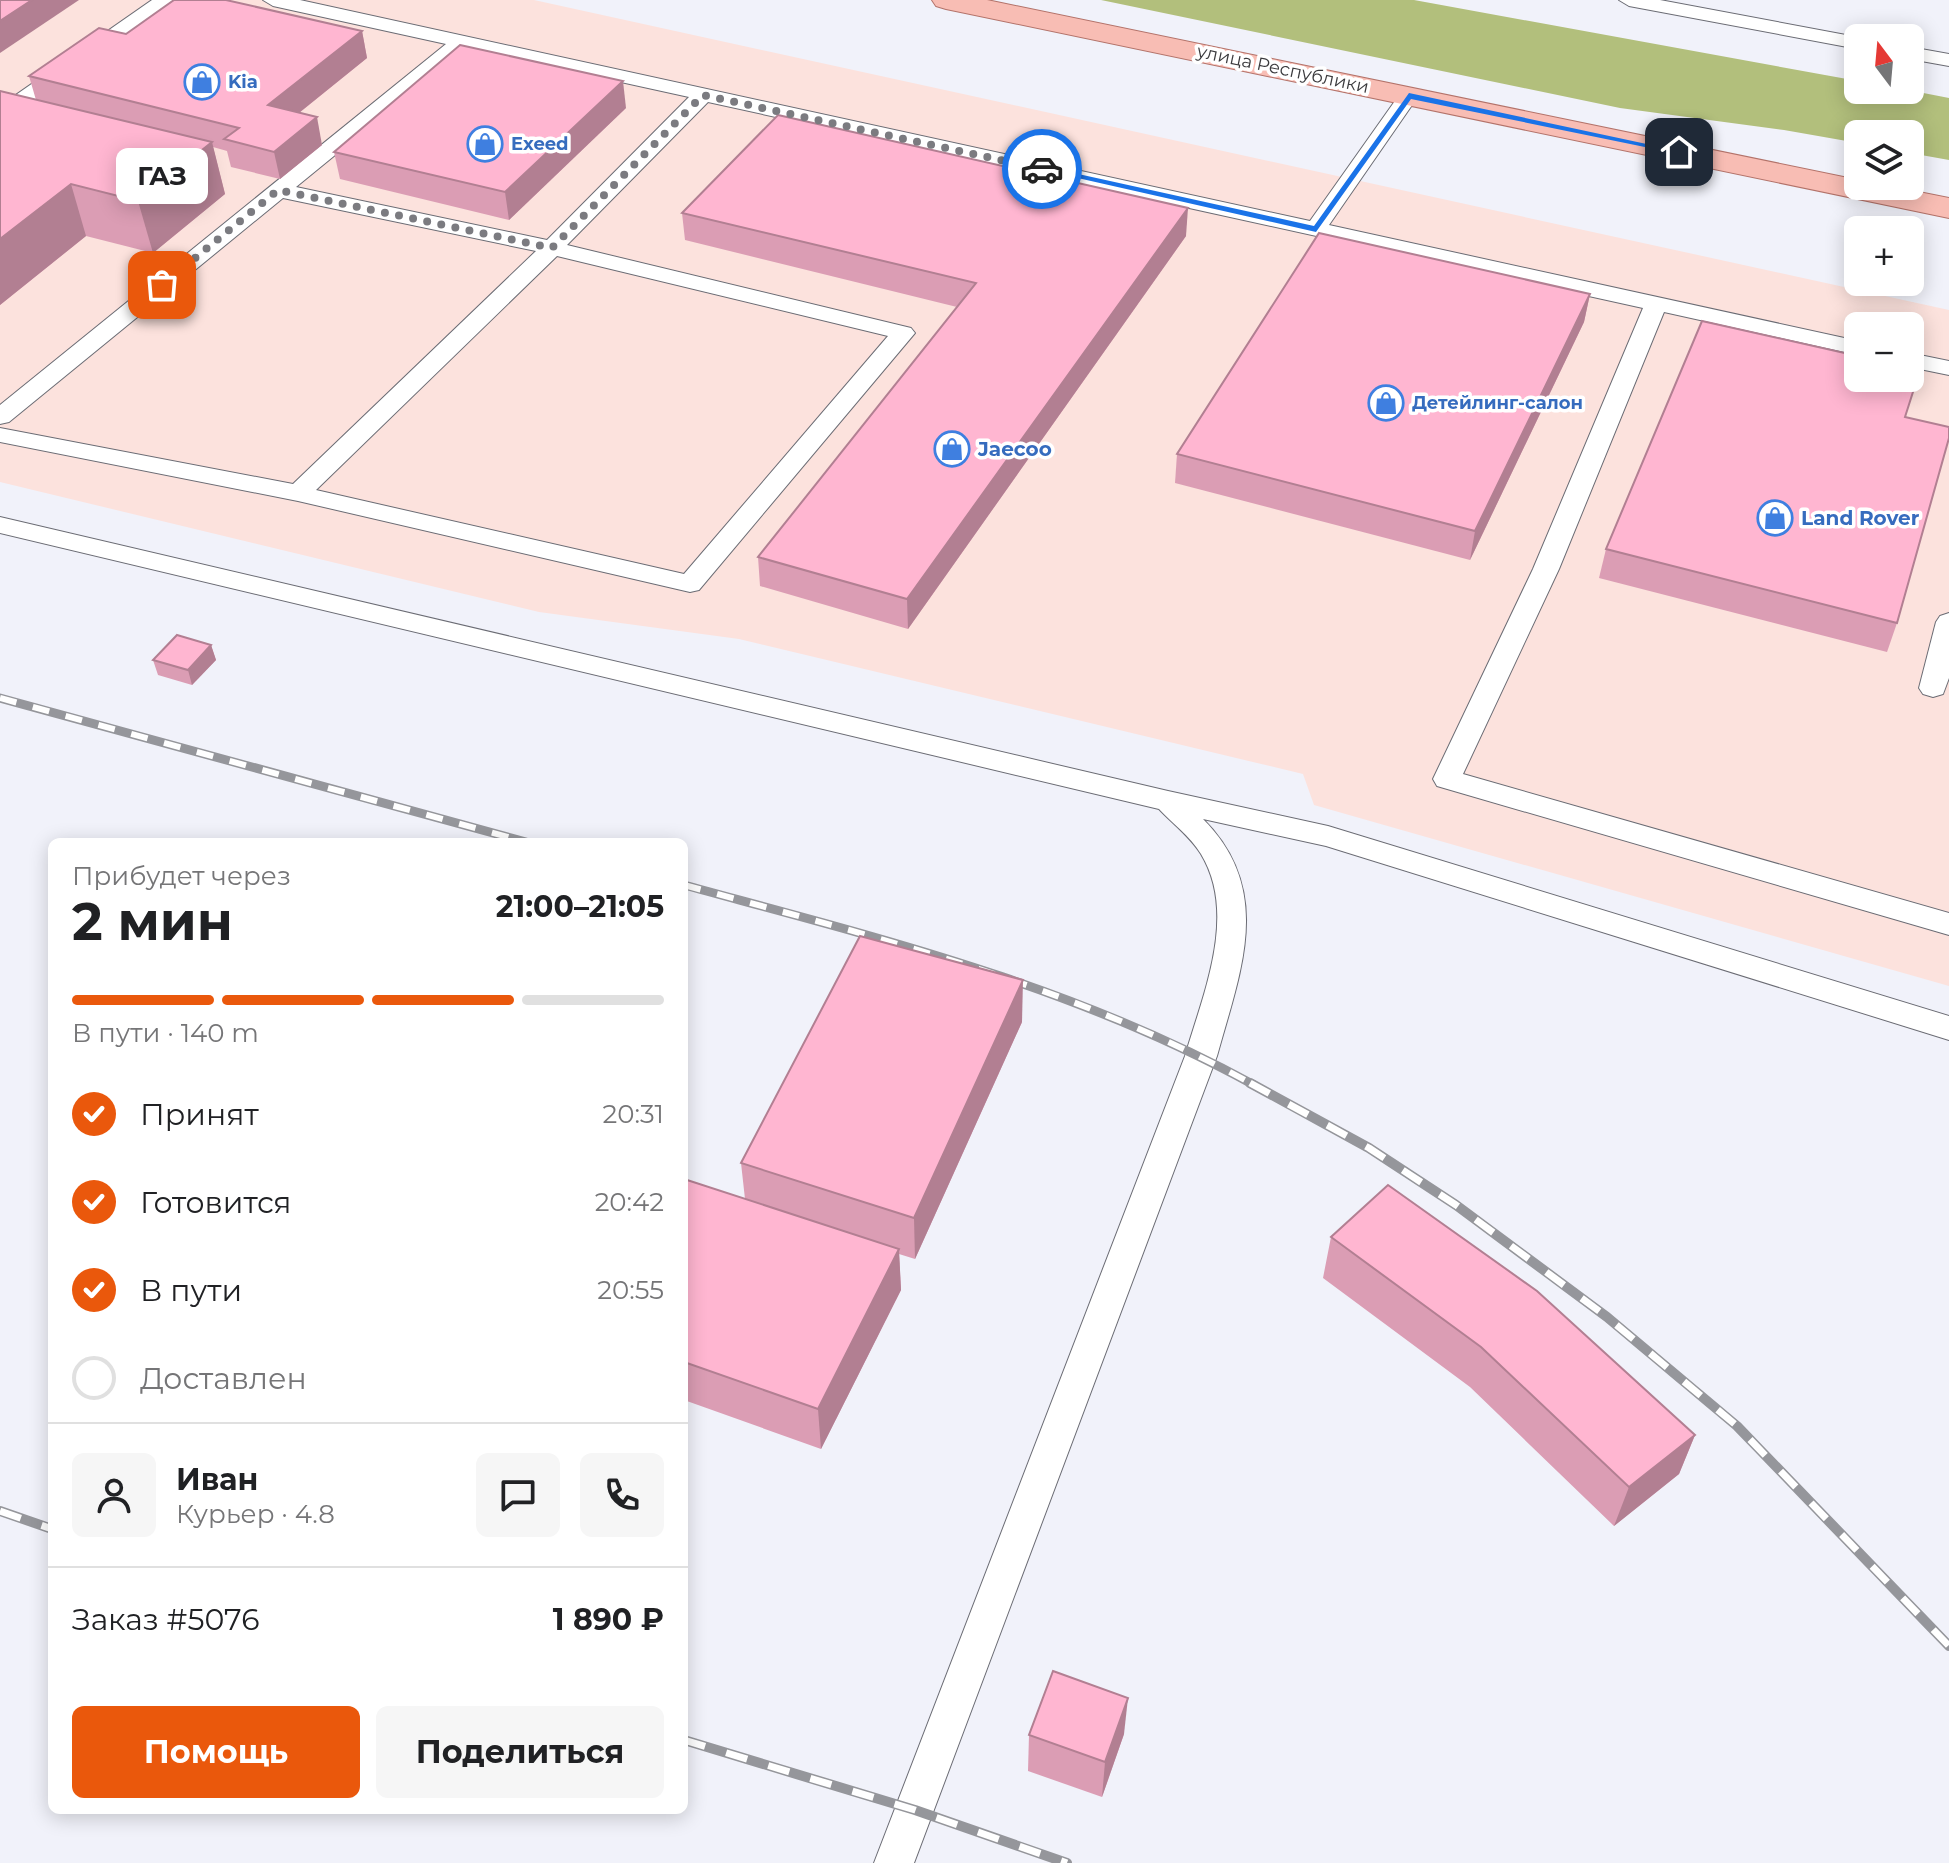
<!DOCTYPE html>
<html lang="ru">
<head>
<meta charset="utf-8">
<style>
  :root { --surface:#fff; --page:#f6f6f6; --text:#202124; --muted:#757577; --line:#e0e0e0; --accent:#ea580c }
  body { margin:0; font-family:Montserrat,sans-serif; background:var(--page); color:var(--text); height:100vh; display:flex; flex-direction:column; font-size:30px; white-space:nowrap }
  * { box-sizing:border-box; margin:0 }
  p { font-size:26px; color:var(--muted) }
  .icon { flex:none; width:44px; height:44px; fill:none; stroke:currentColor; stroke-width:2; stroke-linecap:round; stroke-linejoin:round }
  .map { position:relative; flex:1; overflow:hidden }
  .panel { position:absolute; left:48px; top:838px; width:640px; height:976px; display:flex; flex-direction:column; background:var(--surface); border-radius:12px; box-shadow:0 4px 20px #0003 }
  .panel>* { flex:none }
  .needle { width:52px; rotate:344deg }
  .tools { position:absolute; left:1844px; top:24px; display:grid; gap:16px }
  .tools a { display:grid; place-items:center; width:80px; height:80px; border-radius:12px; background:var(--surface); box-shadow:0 4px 20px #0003; font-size:40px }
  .pin { position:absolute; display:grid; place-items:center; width:68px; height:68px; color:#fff; margin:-34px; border-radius:16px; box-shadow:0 4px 12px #0006 }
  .courier { position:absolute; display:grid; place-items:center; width:80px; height:80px; margin:-40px; border:6px solid #1a73e8; border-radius:50%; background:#fff; color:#222; box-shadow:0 2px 10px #0007 }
  .bubble { position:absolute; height:56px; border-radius:12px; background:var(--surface); box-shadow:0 4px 20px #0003; font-size:26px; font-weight:700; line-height:56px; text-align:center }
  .summary em { font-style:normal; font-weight:700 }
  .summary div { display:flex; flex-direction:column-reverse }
  .summary { display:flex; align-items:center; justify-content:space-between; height:136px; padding:0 24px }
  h1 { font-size:52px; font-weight:700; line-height:60px }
  .bar { display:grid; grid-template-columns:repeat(4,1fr); gap:12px 8px; align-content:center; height:96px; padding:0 24px }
  .bar i { height:10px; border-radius:6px; background:var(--line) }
  .bar .active { background:var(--accent) }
  .bar p { grid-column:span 4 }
  .line { display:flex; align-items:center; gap:20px; padding:0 24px; border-top:2px solid var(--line) }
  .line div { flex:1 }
  .round { display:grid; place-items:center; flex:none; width:84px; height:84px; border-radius:12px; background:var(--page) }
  ol { padding:0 24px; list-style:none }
  li { display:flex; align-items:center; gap:24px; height:88px }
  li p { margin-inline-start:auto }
  li .icon { padding:8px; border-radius:50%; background:var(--accent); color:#fff; stroke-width:4 }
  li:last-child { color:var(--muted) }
  li i { width:44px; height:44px; border:4px solid var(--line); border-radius:50% }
  .primary-button { display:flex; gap:16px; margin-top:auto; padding:16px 24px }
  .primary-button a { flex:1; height:92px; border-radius:12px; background:var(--accent); color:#fff; font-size:32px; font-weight:700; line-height:92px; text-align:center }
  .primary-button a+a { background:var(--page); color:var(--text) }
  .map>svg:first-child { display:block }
  .commercial { fill:#fce2dd; fill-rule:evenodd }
  .forest { fill:#b2bf7c }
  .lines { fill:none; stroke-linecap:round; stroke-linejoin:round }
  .lane-casing { stroke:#6b6c74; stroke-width:2 }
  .primary-casing { stroke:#b3736a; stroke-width:2 }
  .lane { fill:#fff; fill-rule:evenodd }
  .primary { fill:#f8bdb4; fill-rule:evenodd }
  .rail-far1-casing { stroke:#95969b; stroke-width:9 }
  .rail-casing { stroke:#95969b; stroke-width:10 }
  .rail-far1 { stroke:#fff; stroke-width:6; stroke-dasharray:17; stroke-linecap:butt }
  .rail { stroke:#fff; stroke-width:7; stroke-dasharray:22; stroke-linecap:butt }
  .wall { fill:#db9db4 }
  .shaded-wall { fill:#b27f92 }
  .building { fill:#ffb6d1; stroke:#b27f92; stroke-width:2 }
  .route { fill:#1a73e8 }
  .done { stroke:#7b7b80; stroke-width:8; stroke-dasharray:0 14.4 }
  .labels { text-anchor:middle; stroke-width:7; stroke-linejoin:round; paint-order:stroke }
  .far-street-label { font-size:18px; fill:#3b3b3e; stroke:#fff }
  .far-shop-label { font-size:18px; font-weight:bold; fill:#366cbe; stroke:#fff; text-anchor:start }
  .shop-label { font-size:20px; font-weight:bold; fill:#366cbe; stroke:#fff; text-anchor:start }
</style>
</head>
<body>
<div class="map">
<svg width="1949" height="1863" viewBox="0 0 1949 1863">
  <rect width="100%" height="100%" fill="#f1f2fa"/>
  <path class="commercial" d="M 0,0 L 534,0 L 1949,310 L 1949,986 L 1314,805 L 1303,774 L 739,639 L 539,612 L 0,482 ZM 1858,326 L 1910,326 L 1910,378 L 1858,378 Z"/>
  <path class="forest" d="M 1101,0 L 1414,0 L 1858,81 L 1858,90 L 1908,90 L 1949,98 L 1949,160 L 1910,153 L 1910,134 L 1858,134 L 1858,143 L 1784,130 L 1620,108 Z"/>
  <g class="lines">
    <defs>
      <g id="lane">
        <path d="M 152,0 L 175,0 L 7,120 L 0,122 L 0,106 Z"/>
        <path d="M 263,0 L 300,0 L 1310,221 L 1402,91 L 1416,91 L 1419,95 L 1329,225 L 1858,341 L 1858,355 L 1664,312 L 1559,569 L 1463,774 L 1949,913 L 1949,935 L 1437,786 L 1433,779 L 1533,569 L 1643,308 L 708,102 L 567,245 L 911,328 L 915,333 L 699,590 L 690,592 L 298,501 L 0,442 L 0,428 L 293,484 L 536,251 L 283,198 L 9,422 L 0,424 L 0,405 L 446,44 L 273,6 ZM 466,48 L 689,97 L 547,240 L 296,187 ZM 557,256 L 888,336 L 684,574 L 316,490 Z"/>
        <path d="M 1619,0 L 1660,0 L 1862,38 L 1858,38 L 1858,49 L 1629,6 Z"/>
        <path d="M 1910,47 L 1949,54 L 1949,66 L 1910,59 Z"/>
        <path d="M 1910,353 L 1949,361 L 1949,375 L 1910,367 Z"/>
        <path d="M 0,517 L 1168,791 L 1328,826 L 1949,1016 L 1949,1040 L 1326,846 L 1203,819 C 1275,891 1240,972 1217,1056 L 914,1863 L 874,1863 L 1185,1056 C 1203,994 1238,915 1201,854 C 1190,836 1172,823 1159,809 L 0,533 Z"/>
        <path d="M 1949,613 L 1949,678 L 1943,694 L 1933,697 L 1923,694 L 1919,688 L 1936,622 L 1940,616 Z"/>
      </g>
      <path id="primary" d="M 932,0 L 987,0 L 1858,180 L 1858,186 L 1889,186 L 1949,198 L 1949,218 L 946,9 L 936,6 Z"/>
    </defs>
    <use href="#lane" class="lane-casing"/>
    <use href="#primary" class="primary-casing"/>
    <use href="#lane" class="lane"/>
    <use href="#primary" class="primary"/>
    <defs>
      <g id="rail-far1">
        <path d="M 0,698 L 526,842"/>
        <path d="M 684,885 C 882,939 1072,985 1254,1085"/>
      </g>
      <g id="rail">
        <path d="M 1250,1083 L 1369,1148 L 1456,1205 L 1607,1317 L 1737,1426 L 1949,1646"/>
        <path d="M 0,1511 L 52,1529"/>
        <path d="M 684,1740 L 915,1810 L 1067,1863"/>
      </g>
    </defs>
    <use href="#rail-far1" class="rail-far1-casing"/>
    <use href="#rail" class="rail-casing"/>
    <use href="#rail-far1" class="rail-far1"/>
    <use href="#rail" class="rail"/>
  </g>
  <g class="wall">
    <path d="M 362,31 L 367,58 L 299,113 L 322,145 L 280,179 L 231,167 L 227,151 L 213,147 L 225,194 L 153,253 L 86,236 L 0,305 L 0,91 L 36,100 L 29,76 Z"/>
    <path d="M 626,108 L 509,220 L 340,179 L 334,152 Z"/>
    <path d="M 682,213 L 1186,236 L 908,629 L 760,586 L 758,557 L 957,307 L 685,240 Z"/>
    <path d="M 1590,294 L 1584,322 L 1470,560 L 1175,483 L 1177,454 Z"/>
    <path d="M 1606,549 L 1897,623 L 1887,652 L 1599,578 Z"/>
    <path d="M 211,645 L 216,660 L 192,685 L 158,675 L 153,660 Z"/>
    <path d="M 1022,1022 L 915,1259 L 899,1254 L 901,1290 L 821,1449 L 684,1400 L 684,1179 L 745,1199 L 741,1163 Z"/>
    <path d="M 1331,1237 L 1695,1435 L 1679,1474 L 1614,1526 L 1470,1387 L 1323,1278 Z"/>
    <path d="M 1124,1734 L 1102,1797 L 1028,1771 L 1029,1735 Z"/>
  </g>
  <g class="shaded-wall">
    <path d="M 32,0 L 79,0 L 0,53 L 0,21 Z"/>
    <path d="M 362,31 L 367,58 L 274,133 L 268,105 Z"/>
    <path d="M 623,81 L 626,108 L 509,220 L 505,192 Z"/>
    <path d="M 317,117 L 322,145 L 280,179 L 274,152 Z"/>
    <path d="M 212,142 L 225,194 L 153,253 L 138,201 Z"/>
    <path d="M 71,184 L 86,236 L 0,305 L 0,239 Z"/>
    <path d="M 1188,208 L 1186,236 L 908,629 L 907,599 Z"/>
    <path d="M 1590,294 L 1584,322 L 1470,560 L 1475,531 Z"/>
    <path d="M 211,645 L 216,660 L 192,685 L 188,670 Z"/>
    <path d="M 1023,980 L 1022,1022 L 915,1259 L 914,1218 Z"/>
    <path d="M 899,1249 L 901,1290 L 821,1449 L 818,1409 Z"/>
    <path d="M 1695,1435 L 1679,1474 L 1614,1526 L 1629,1487 Z"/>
    <path d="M 1128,1698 L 1124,1734 L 1102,1797 L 1105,1762 Z"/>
  </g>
  <g class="building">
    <path d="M 0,0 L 32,0 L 0,21 Z"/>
    <path d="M 174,0 L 226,0 L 362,31 L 268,105 L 317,117 L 274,152 L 224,139 L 239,128 L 29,76 L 99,28 L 126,34 Z"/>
    <path d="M 460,45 L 623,81 L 505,192 L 334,152 Z"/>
    <path d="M 0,91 L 212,142 L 138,201 L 71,184 L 0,239 Z"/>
    <path d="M 778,115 L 1188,208 L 907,599 L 758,557 L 976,283 L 682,213 Z"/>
    <path d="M 1319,233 L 1590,294 L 1475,531 L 1177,454 Z"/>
    <path d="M 1702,321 L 1858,356 L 1858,378 L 1910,378 L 1910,368 L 1920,370 L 1905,417 L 1949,427 L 1949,438 L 1897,623 L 1606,549 Z"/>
    <path d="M 177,635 L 211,645 L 188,670 L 153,660 Z"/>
    <path d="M 860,936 L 1023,980 L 914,1218 L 741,1163 Z"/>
    <path d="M 684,1179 L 899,1249 L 818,1409 L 684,1362 Z"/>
    <path d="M 1388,1185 L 1537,1291 L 1695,1435 L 1629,1487 L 1481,1347 L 1331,1237 Z"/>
    <path d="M 1053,1671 L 1128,1698 L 1105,1762 L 1029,1735 Z"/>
  </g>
  <path class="route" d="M 1409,93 L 1684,152 L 1679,154 L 1411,99 L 1316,232 L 1038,169 L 1042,166 L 1314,226 Z"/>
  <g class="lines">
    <path class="done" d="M 162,285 L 278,190 L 552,248 L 703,95 L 1042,169"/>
  </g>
  <defs>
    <symbol id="shop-ring" viewBox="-11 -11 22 22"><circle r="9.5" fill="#fff" stroke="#3f7fe0" stroke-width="1.5"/><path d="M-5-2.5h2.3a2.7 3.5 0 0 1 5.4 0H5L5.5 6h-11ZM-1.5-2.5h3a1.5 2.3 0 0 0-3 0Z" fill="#3f7fe0"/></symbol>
  </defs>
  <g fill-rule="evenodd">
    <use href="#shop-ring" x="182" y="62" width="40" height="40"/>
    <use href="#shop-ring" x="465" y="124" width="40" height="40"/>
    <use href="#shop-ring" x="1366" y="383" width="40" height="40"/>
    <use href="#shop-ring" x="932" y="429" width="40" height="40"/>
    <use href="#shop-ring" x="1755" y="498" width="40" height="40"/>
  </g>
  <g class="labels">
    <g class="far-street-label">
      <text transform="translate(1283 69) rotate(12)" y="6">улица Республики</text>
    </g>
    <g class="far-shop-label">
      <text x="228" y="88">Kia</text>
      <text x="511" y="150">Exeed</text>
      <text x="1412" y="409">Детейлинг-салон</text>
    </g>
    <g class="shop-label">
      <text x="978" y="456">Jaecoo</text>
      <text x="1801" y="525">Land Rover</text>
    </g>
  </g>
</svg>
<div class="tools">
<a><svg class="needle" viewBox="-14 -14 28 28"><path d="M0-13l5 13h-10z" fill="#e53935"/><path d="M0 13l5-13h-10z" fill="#757577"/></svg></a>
<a><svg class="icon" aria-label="layers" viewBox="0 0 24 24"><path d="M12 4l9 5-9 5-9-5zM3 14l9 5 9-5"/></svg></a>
<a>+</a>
<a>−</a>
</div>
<div class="pin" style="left:162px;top:285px;background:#ea580c"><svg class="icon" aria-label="bag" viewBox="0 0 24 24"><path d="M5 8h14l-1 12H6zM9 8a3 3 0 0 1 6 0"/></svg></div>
<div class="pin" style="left:1679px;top:152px;background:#1f2937"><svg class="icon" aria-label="home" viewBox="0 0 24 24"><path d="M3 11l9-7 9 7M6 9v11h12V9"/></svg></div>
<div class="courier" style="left:1042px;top:169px"><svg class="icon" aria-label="car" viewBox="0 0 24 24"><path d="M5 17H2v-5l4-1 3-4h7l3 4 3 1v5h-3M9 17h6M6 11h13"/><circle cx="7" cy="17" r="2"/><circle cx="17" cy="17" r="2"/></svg></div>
<div class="bubble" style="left:116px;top:148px;width:92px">ГАЗ</div>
<section class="panel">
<div class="summary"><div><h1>2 мин</h1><p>Прибудет через</p></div><em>21:00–21:05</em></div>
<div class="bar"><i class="active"></i><i class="active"></i><i class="active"></i><i></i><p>В пути · 140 m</p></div>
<ol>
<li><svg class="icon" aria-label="check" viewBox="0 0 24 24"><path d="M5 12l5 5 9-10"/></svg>Принят<p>20:31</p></li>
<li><svg class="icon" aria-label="check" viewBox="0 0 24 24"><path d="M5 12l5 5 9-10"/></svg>Готовится<p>20:42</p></li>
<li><svg class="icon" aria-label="check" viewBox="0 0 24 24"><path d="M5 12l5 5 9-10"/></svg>В пути<p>20:55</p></li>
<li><i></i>Доставлен</li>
</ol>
<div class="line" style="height:144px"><a class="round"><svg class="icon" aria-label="person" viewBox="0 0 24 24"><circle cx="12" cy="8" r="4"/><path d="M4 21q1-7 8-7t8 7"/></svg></a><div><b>Иван</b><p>Курьер · 4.8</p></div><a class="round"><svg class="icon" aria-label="chat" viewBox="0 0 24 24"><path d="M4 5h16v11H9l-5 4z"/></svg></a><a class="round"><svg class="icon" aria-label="phone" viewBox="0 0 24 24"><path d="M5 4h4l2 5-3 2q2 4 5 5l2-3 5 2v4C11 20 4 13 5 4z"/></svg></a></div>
<div class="line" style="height:104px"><div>Заказ #5076</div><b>1 890 ₽</b></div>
<div class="primary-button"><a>Помощь</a><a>Поделиться</a></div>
</section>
</div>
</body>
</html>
